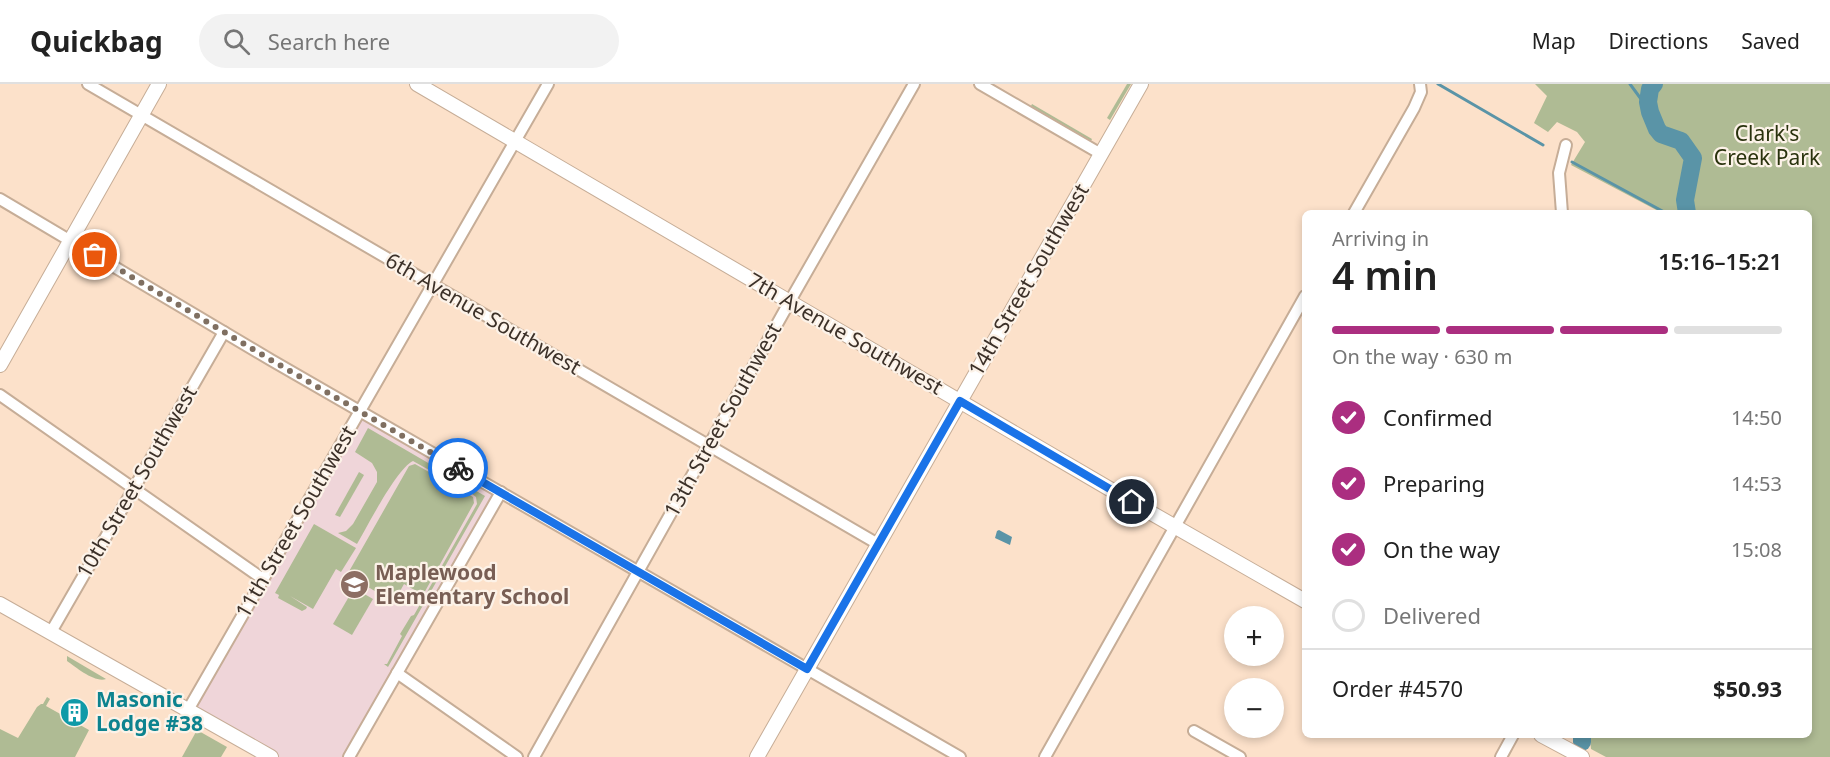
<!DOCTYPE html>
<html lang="en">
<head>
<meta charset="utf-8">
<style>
  :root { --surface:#fff; --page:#f2f2f2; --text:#222; --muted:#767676; --line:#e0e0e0; --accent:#ab2e80 }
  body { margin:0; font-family:"Noto Sans",sans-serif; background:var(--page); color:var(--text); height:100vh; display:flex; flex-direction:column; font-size:22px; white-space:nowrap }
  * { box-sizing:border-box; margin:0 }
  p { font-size:20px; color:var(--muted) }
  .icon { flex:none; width:33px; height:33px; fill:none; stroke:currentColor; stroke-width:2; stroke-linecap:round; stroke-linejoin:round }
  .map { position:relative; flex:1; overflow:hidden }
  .panel { position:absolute; left:1302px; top:126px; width:510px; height:528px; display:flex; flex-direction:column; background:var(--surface); border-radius:9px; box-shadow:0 3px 9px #0003 }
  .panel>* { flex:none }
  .controls { position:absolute; left:1224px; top:522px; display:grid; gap:12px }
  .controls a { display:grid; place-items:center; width:60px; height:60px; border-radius:50%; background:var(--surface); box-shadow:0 3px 9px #0003; font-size:30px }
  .pin { position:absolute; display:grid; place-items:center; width:51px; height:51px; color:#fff; margin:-26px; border:3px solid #fff; border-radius:50%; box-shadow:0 2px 6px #0007 }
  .courier { position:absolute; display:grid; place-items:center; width:60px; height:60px; margin:-30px; border:4px solid #1a73e8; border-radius:50%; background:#fff; color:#222; box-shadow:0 2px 8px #0007 }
  .headline em { font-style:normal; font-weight:600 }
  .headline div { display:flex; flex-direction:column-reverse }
  .headline { display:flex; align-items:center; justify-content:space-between; height:102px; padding:0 30px }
  h1 { font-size:39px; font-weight:600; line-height:45px }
  .bar { display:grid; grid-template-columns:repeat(4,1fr); gap:9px 6px; align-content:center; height:72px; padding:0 30px }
  .bar i { height:8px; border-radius:4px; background:var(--line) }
  .bar .active { background:var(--accent) }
  .bar p { grid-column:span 4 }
  .line { display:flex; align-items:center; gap:15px; padding:0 30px; border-top:2px solid var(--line) }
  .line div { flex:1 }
  ol { padding:0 30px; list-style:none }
  li { display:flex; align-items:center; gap:18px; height:66px }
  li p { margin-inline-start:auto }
  li .icon { padding:6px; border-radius:50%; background:var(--accent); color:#fff; stroke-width:4 }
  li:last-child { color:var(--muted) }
  li i { width:33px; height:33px; border:3px solid var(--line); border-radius:50% }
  header { display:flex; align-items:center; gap:36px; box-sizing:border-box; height:84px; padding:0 30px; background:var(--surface); border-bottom:2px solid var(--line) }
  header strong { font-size:28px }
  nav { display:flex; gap:33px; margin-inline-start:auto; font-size:21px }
  .search { width:420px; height:54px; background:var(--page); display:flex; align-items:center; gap:15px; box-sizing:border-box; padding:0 21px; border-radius:33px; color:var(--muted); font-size:22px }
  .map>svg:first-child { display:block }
  .education { fill:#efd5d9 }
  .green { fill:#afbb94 }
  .water { fill:#5a94a7 }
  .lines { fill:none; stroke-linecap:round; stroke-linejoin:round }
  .stream { stroke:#5a94a7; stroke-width:3 }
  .river { stroke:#5a94a7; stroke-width:18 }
  .street-casing { stroke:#c6ad97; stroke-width:14 }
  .secondary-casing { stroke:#c6ad97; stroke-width:16 }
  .street { stroke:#fff; stroke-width:10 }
  .secondary { stroke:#fff; stroke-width:14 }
  .done { stroke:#7f6f61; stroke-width:6; stroke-dasharray:0 10.8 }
  .route { stroke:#1a73e8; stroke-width:8 }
  .labels { text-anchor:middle; stroke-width:4.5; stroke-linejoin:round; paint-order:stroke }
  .park-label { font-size:21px; fill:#29320d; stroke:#fcf2e8 }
  .street-label { font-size:21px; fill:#3c3129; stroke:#fcf2e8 }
  .education-label { font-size:21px; font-weight:bold; fill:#785e54; stroke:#fcf2e8; text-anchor:start }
  .culture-label { font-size:21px; font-weight:bold; fill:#0d838f; stroke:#fcf2e8; text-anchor:start }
</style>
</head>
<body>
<header>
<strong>Quickbag</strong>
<div class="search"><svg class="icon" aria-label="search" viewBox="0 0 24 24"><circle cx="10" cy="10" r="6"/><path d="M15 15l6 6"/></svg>Search here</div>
<nav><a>Map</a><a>Directions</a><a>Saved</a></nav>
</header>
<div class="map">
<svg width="1830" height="673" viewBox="0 0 1830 673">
  <rect width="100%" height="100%" fill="#fce1ca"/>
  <path class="education" d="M 359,327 L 501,408 L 349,673 L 271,673 L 188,626 Z"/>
  <g class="green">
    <path d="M 1127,0 L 1131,0 L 1110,36 L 1107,34 Z"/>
    <path d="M 1535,0 L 1830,0 L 1830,673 L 1606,673 L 1591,665 L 1590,651 L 1809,651 L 1809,129 L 1662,129 L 1571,81 L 1585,58 L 1577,48 L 1557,38 L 1548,48 L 1534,39 L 1547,12 Z"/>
    <path d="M 1032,20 L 1092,55 L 1091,57 L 1031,22 Z"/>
    <path d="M 368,344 L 485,412 L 388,583 L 384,580 L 387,580 L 402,552 L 400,550 L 411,532 L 414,531 L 477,420 L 476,413 L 472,410 L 413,377 C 397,384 367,443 357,460 L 338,449 L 346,447 L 353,440 L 377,398 L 377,388 L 372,379 L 355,368 Z"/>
    <path d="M 415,380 L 473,413 L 474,419 L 423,511 L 404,500 L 394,518 L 347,491 L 409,382 Z"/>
    <path d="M 359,388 L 364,391 L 340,433 L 335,431 Z"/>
    <path d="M 314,440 L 356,464 L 341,488 L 336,485 L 313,525 L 290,512 L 307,523 L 306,525 L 302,527 L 278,514 L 279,511 L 275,509 Z"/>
    <path d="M 354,504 L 373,515 L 352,551 L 333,540 Z"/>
    <path d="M 67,572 L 106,595 C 95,599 77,584 67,577 Z"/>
    <path d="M 47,613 L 50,615 L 46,622 L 89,646 L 75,673 L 0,673 L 0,645 L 18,654 L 37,623 L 41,620 L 43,620 Z"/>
    <path d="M 197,646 L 227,663 L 221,673 L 182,673 Z"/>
  </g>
  <path class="water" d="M 999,446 L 1012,453 L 1010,461 L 995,454 L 997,447 Z"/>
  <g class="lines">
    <g class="stream">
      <path d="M 1438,0 L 1543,61"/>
      <path d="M 1630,0 L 1641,15 L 1655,39"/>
      <path d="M 1572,78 L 1666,129"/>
    </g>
    <g class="river">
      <path d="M 1654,0 L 1650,5 L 1648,18 L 1650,28 L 1657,45 L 1661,50 L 1681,57 L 1693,74 L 1685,116 L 1687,129"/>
      <path d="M 1582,651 L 1582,658"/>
    </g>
    <defs>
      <g id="street">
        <path d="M 88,0 L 878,460"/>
        <path d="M 980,0 L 1101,70"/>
        <path d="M 0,115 L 271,276 L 960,673"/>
        <path d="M 1354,129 L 1414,24 L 1421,8 L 1420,0"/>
        <path d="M 1562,129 L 1559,89 L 1566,61"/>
        <path d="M 0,311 L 263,495"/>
        <path d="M 51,548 L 224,248"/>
        <path d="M 397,589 L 517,673"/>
        <path d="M 188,626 L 548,0"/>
        <path d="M 1194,647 L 1240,673"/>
        <path d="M 349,673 L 501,408"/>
        <path d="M 534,673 L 790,217 L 914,0"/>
        <path d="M 1045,673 L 1305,212"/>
        <path d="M 1501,673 L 1513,651"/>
      </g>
      <g id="secondary">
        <path d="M 417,0 L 1132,418 L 1305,517"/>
        <path d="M 0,281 L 159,0"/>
        <path d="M 0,520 L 271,673"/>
        <path d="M 1541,651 L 1582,673"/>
        <path d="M 757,673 L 1141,0"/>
      </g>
    </defs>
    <use href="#street" class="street-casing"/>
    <use href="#secondary" class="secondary-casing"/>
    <use href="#street" class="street"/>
    <use href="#secondary" class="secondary"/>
  </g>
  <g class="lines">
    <path class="done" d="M 95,171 L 271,276 L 458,384"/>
    <path class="route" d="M 458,384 L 807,585 L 960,317 L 1132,418"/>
  </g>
  <defs>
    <symbol id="school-disc" viewBox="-11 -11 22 22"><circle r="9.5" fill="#8d6e63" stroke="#fcf2e8"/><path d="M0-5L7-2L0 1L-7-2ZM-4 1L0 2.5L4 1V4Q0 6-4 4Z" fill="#fff"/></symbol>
    <symbol id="building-disc" viewBox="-11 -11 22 22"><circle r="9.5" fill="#0f9aa8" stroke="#fcf2e8"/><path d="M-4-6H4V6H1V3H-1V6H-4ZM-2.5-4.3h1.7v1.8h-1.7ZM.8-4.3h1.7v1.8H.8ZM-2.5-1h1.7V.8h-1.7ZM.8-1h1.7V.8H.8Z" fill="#fff"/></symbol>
  </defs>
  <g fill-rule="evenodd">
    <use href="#school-disc" x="338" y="484" width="33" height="33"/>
    <use href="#building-disc" x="58" y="612" width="33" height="33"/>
  </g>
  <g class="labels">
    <g class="park-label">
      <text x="1767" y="57">Clark's<tspan x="1767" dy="24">Creek Park</tspan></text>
    </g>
    <g class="street-label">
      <text transform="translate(1029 196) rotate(-60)" y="7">14th Street Southwest</text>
      <text transform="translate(483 230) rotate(30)" y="7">6th Avenue Southwest</text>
      <text transform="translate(845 250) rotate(30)" y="7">7th Avenue Southwest</text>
      <text transform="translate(723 336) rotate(-61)" y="7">13th Street Southwest</text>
      <text transform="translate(137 398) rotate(-60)" y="7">10th Street Southwest</text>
      <text transform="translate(296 438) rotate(-60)" y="7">11th Street Southwest</text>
    </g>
    <g class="education-label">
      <text x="375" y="496">Maplewood<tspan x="375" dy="24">Elementary School</tspan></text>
    </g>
    <g class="culture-label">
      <text x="96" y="623">Masonic<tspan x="96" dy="24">Lodge #38</tspan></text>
    </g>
  </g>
</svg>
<div class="controls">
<a>+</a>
<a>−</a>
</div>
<div class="pin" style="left:95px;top:171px;background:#ea580c"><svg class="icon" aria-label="bag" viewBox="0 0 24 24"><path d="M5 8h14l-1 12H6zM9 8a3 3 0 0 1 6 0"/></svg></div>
<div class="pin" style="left:1132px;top:418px;background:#1f2937"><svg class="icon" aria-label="home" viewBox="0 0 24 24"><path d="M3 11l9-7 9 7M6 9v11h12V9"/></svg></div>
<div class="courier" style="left:458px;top:384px"><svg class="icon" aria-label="bike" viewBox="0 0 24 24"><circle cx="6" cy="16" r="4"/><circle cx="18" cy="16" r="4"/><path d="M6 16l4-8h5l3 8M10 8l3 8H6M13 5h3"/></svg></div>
<section class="panel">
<div class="headline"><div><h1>4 min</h1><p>Arriving in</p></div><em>15:16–15:21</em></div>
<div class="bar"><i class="active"></i><i class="active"></i><i class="active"></i><i></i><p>On the way · 630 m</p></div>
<ol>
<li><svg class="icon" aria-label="check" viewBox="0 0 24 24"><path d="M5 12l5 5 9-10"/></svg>Confirmed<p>14:50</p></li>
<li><svg class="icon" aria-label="check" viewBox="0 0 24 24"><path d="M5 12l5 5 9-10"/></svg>Preparing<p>14:53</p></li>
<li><svg class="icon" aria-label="check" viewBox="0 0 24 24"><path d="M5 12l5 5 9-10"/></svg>On the way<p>15:08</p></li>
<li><i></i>Delivered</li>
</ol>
<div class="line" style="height:78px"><div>Order #4570</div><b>$50.93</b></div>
</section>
</div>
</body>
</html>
